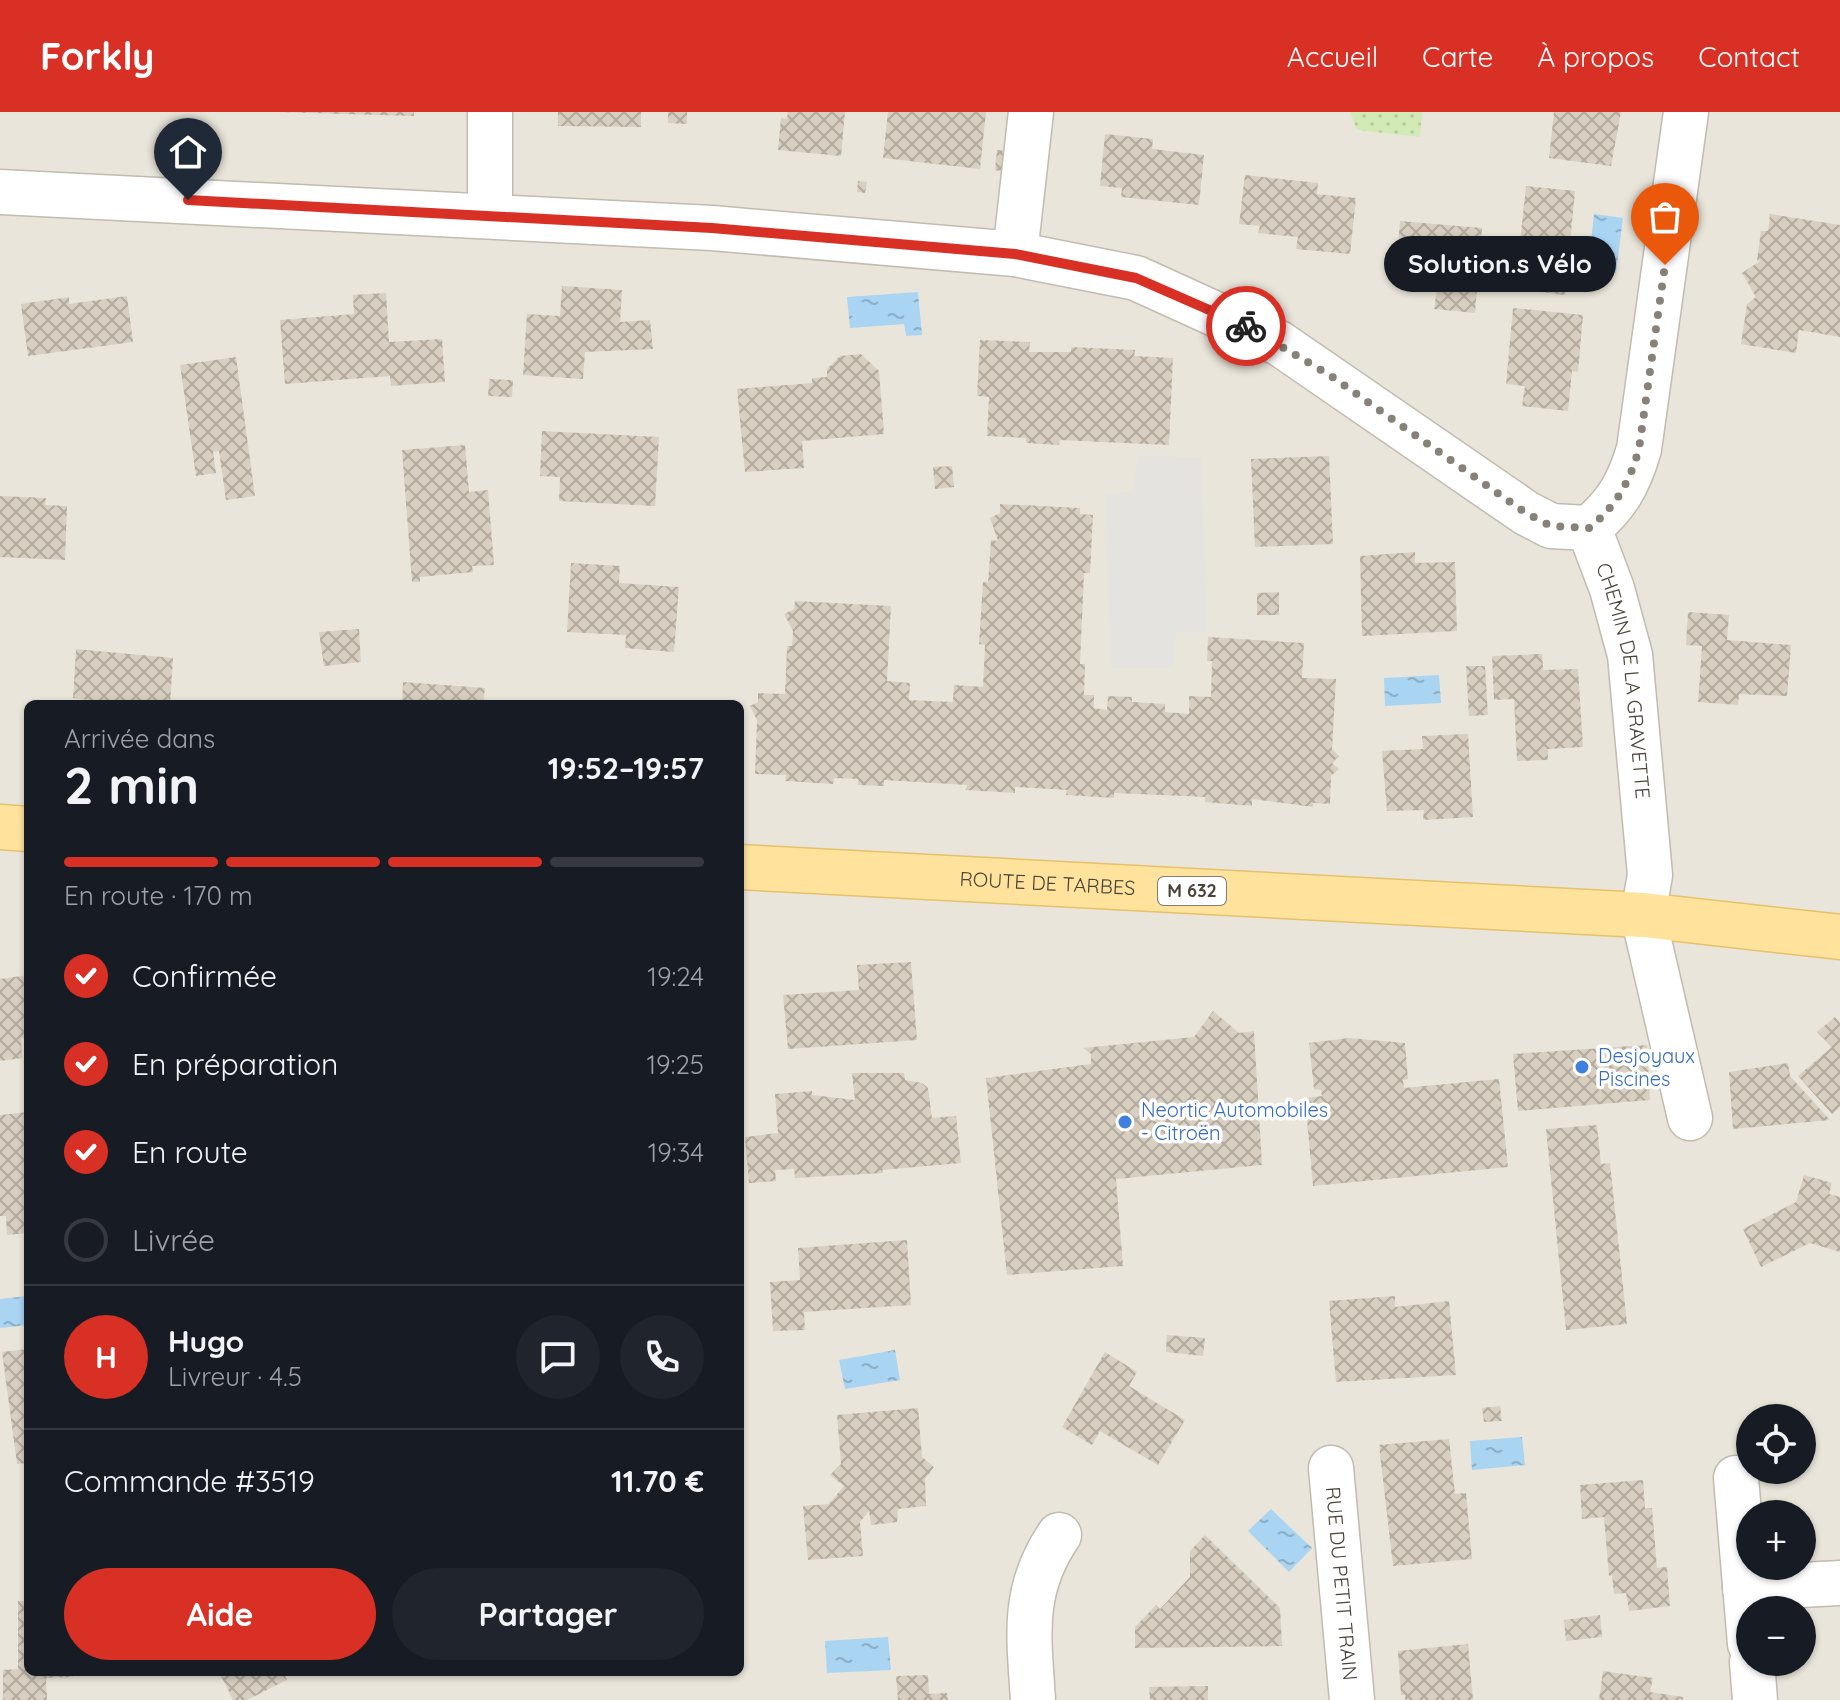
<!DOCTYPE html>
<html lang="fr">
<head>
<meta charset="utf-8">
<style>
  :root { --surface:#171b24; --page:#20242c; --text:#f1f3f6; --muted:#9ea1a6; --line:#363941; --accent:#d93025 }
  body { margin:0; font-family:Quicksand,sans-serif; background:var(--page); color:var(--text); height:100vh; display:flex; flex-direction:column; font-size:30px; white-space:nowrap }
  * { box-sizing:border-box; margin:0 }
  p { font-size:26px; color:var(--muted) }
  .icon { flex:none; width:44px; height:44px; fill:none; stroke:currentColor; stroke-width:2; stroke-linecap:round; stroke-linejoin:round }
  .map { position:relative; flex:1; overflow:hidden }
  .panel { position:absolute; left:24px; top:588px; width:720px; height:976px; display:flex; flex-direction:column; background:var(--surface); border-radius:12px; box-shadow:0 2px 6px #0004 }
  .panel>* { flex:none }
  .fabs { position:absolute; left:1736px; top:1292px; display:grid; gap:16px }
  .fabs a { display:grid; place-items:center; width:80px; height:80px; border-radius:50%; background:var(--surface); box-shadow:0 2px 6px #0004; font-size:40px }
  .pin { position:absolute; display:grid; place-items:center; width:68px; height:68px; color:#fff; margin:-82px -34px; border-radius:50% 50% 50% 0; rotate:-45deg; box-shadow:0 0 8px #0007 }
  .pin .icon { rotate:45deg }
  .courier { position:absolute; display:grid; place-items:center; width:80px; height:80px; margin:-40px; border:6px solid #d93025; border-radius:50%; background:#fff; color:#222; box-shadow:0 2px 10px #0007 }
  .bubble { position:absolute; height:56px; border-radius:28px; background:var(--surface); box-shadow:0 2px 6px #0004; font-size:26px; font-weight:700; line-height:56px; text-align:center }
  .headline em { font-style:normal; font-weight:700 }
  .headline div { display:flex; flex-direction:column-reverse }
  .headline { display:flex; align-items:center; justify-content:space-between; height:136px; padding:0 40px }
  h1 { font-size:52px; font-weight:700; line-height:60px }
  .bar { display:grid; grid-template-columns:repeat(4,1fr); gap:12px 8px; align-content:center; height:96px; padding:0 40px }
  .bar i { height:10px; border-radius:6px; background:var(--line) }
  .bar .on { background:var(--accent) }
  .bar p { grid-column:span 4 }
  .line { display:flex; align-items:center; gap:20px; padding:0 40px; border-top:2px solid var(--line) }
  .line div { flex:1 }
  .round { display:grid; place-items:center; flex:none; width:84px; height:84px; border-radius:42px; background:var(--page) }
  ol { padding:0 40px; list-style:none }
  li { display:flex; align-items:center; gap:24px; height:88px }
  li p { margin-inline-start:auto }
  li .icon { padding:8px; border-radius:50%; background:var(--accent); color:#fff; stroke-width:4 }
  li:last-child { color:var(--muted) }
  li i { width:44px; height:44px; border:4px solid var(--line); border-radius:50% }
  .button { display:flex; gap:16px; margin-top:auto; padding:16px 40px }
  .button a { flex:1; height:92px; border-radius:48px; background:var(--accent); color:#fff; font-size:32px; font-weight:700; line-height:92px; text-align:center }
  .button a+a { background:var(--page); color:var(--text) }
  header { display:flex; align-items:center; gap:48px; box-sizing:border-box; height:112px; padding:0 40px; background:var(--accent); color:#fff }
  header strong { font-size:38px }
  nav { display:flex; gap:44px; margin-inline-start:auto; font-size:28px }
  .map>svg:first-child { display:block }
  .residential { fill:#eae5da; fill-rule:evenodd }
  .grass { fill:url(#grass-dots) }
  .parking { fill:#e5e3e0 }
  .water { fill:url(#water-ripples) }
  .building { fill:url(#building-cross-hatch) }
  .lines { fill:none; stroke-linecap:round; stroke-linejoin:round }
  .minor-casing { stroke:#c2bbae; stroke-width:47 }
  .major-casing { stroke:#e6c16a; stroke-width:47 }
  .minor { stroke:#fff; stroke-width:44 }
  .major { stroke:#ffe39c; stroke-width:44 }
  .done { stroke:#878178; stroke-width:8; stroke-dasharray:0 14.4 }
  .route { stroke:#d93025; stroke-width:10 }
  .shop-dot { fill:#3f7fe0; stroke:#fff; stroke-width:3 }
  .labels { text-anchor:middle; stroke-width:7; stroke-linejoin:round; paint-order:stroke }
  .shield { fill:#fff; stroke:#817c74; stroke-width:2 }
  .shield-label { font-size:18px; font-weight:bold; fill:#4b4439 }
  .street-label { font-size:20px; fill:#4b4439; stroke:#fff }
  .shop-label { font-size:20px; fill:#366cbe; stroke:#fff; text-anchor:start }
</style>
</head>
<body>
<header>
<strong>Forkly</strong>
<nav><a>Accueil</a><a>Carte</a><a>À propos</a><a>Contact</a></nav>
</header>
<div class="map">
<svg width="1840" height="1588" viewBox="0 0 1840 1588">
  <defs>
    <pattern id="grass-dots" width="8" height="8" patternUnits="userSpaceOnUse" patternTransform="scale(2)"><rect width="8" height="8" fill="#d2eab5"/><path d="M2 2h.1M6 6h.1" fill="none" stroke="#b6ca9c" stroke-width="1.8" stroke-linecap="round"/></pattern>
    <pattern id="water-ripples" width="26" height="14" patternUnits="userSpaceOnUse" patternTransform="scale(2)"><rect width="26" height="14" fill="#a9d4f2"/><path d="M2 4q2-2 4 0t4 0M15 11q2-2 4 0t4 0" fill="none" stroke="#8caec5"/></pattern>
    <pattern id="building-cross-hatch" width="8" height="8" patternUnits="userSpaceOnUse" patternTransform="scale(2)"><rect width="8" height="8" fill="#d8cfc1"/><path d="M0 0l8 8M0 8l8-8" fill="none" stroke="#b1aa9e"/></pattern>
  </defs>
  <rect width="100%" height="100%" fill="#f6f3ec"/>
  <path class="residential" d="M 0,0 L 1840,0 L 1840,1588 L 0,1588 ZM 28,592 L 740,592 L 740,1560 L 28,1560 ZM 1750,1306 L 1802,1306 L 1802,1358 L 1750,1358 ZM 1750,1402 L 1802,1402 L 1802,1454 L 1750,1454 ZM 1750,1498 L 1802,1498 L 1802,1550 L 1750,1550 Z"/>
  <path class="grass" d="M 1350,0 L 1422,0 L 1420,25 L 1357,18 Z"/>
  <path class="parking" d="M 1138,343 L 1201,346 L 1207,519 L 1176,521 L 1173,556 L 1111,556 L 1105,381 L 1133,380 Z"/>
  <g class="water">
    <path d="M 1594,102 L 1623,106 L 1616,161 L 1588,157 Z"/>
    <path d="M 918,180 L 922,223 L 906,224 L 904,212 L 850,216 L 847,185 Z"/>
    <path d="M 1439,563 L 1441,591 L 1385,594 L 1384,566 Z"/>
    <path d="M 28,1184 L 28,1213 L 0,1216 L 0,1187 Z"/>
    <path d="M 895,1238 L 900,1268 L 845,1277 L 839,1248 Z"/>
    <path d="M 1522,1325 L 1525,1353 L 1472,1358 L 1470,1329 Z"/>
    <path d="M 1271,1397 L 1312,1436 L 1289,1460 L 1248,1419 Z"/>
    <path d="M 888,1525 L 891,1558 L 827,1561 L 825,1529 Z"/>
  </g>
  <g class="building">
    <path d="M 276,0 L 414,0 L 414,4 Z"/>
    <path d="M 558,0 L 641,0 L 641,15 L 558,14 Z"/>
    <path d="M 668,0 L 687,0 L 687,12 L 668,11 Z"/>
    <path d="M 788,0 L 845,0 L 841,44 L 778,38 L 781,6 L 787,7 Z"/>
    <path d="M 888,0 L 986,0 L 980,57 L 883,46 Z"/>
    <path d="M 1554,0 L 1621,0 L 1611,54 L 1549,46 Z"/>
    <path d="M 1105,22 L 1153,27 L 1152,37 L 1204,43 L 1199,93 L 1121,85 L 1122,76 L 1100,74 Z"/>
    <path d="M 997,38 L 1007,39 L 1005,60 L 995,58 Z"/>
    <path d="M 1245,63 L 1318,71 L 1317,82 L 1356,86 L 1350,142 L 1296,137 L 1298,125 L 1258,121 L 1260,114 L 1239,112 Z"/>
    <path d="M 858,69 L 867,70 L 865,81 L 857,80 Z"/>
    <path d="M 1526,74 L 1575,79 L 1565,183 L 1515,177 Z"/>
    <path d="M 1770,102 L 1840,113 L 1840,225 L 1799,218 L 1796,241 L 1741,232 L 1747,192 L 1756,185 L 1742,161 L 1760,149 L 1757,148 L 1761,119 L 1768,119 Z"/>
    <path d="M 1400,109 L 1482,116 L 1475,201 L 1434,197 L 1437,178 L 1395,174 Z"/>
    <path d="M 562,174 L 622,178 L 620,210 L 650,208 L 653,237 L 585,240 L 583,267 L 523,263 L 527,202 L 560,204 Z"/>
    <path d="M 386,181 L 389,230 L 442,227 L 445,270 L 391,274 L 390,264 L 285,272 L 280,208 L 354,202 L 353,183 Z"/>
    <path d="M 127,184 L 133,230 L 28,244 L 21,192 L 69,185 L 69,192 Z"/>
    <path d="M 1513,196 L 1583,203 L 1578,260 L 1572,259 L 1568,299 L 1522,294 L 1525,274 L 1506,272 Z"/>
    <path d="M 980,228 L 1030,230 L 1029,240 L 1071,240 L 1071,235 L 1135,238 L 1134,244 L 1173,246 L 1169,333 L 1060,328 L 1059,333 L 1026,331 L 1026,326 L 987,324 L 989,285 L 977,284 Z"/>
    <path d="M 861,242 L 879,259 L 884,322 L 802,329 L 804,356 L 745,360 L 737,277 L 812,271 L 812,266 L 827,265 L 827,257 L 840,244 Z"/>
    <path d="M 236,245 L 255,384 L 226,388 L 219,339 L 213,340 L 216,361 L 196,364 L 180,253 Z"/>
    <path d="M 489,267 L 513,268 L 512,285 L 488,284 Z"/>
    <path d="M 542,319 L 659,325 L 655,394 L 559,389 L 560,365 L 540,364 Z"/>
    <path d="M 465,333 L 469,380 L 488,378 L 494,453 L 472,454 L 473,460 L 420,465 L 420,470 L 412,470 L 402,338 Z"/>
    <path d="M 1329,344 L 1333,432 L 1255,435 L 1251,347 Z"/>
    <path d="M 952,354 L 954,375 L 935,377 L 933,355 Z"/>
    <path d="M 0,384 L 46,386 L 45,393 L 67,394 L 65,448 L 0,445 Z"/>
    <path d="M 1000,392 L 1080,396 L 1080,402 L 1093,403 L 1090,461 L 1084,461 L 1080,552 L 1085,552 L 1084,583 L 1094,583 L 1094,596 L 1107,598 L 1108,584 L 1132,585 L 1132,590 L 1165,592 L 1165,600 L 1189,602 L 1189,584 L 1211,585 L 1212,549 L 1207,549 L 1208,525 L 1304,531 L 1302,566 L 1336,567 L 1332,637 L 1339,644 L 1332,651 L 1339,657 L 1331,664 L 1330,692 L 1313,691 L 1313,695 L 1252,687 L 1252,694 L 1205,690 L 1205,685 L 1184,684 L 1114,681 L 1114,686 L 1066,683 L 1067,678 L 1015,675 L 1015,681 L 966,678 L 967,673 L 884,668 L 884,674 L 858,673 L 858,667 L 834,666 L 833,672 L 785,669 L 786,663 L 755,662 L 757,608 L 750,594 L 758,590 L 758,581 L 785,582 L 787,534 L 792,534 L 793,519 L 784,502 L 794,497 L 795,489 L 891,494 L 887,569 L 910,571 L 909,588 L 953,590 L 954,573 L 983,575 L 985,533 L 979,532 L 983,470 L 988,471 L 991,428 L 998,429 L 990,406 L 1000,401 Z"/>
    <path d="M 1415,440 L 1415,451 L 1455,450 L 1457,519 L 1362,524 L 1360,444 Z"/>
    <path d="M 571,451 L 620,454 L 619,471 L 679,475 L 674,540 L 625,536 L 626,523 L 567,520 Z"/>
    <path d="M 1279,480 L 1279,503 L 1257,503 L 1257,481 Z"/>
    <path d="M 1688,500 L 1729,503 L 1727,528 L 1791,533 L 1787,584 L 1739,582 L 1738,593 L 1698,590 L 1702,534 L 1686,533 Z"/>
    <path d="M 359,517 L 361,550 L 324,554 L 319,520 Z"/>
    <path d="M 76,537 L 173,546 L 170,592 L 119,592 L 73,586 Z"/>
    <path d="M 1542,542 L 1543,558 L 1578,557 L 1583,635 L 1548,637 L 1548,648 L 1517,649 L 1514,587 L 1494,588 L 1492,544 Z"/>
    <path d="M 1466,554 L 1485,554 L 1488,603 L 1469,604 Z"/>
    <path d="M 403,570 L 485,576 L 483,592 L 402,592 Z"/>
    <path d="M 1468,622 L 1473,705 L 1423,708 L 1424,698 L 1387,699 L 1382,639 L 1423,637 L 1422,624 Z"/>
    <path d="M 911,850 L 917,928 L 788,937 L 783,883 L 859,878 L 857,853 Z"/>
    <path d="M 28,863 L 28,925 L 21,926 L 22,946 L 0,949 L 0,867 Z"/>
    <path d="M 1213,899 L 1239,921 L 1254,919 L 1262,1053 L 1116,1067 L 1123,1154 L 1007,1163 L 986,966 L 1091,952 L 1091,942 L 1083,936 L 1194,925 Z"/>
    <path d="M 1835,905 L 1840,911 L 1840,995 L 1832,1002 L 1798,964 L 1832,935 L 1817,920 Z"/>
    <path d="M 1349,926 L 1405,931 L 1408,967 L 1403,968 L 1404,976 L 1499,967 L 1508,1055 L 1313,1074 L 1305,986 L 1322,984 L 1321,978 L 1314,977 L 1309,931 Z"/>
    <path d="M 1647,933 L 1650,988 L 1518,999 L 1513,942 Z"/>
    <path d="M 1788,951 L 1790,964 L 1830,1008 L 1733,1017 L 1729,960 Z"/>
    <path d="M 852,961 L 904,961 L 905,968 L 922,971 L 928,976 L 932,1006 L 956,1004 L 961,1051 L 882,1058 L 883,1061 L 795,1066 L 794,1057 L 775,1058 L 776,1069 L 749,1071 L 745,1025 L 778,1021 L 775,982 L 812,979 L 812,983 L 855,988 Z"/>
    <path d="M 28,1000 L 28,1121 L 7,1123 L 6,1104 L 0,1104 L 0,1003 Z"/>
    <path d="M 1597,1013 L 1601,1052 L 1610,1051 L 1627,1212 L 1566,1218 L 1546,1017 Z"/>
    <path d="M 1804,1063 L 1832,1071 L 1829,1082 L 1840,1085 L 1840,1140 L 1810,1131 L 1761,1155 L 1743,1117 L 1796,1090 Z"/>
    <path d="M 907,1128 L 911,1193 L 804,1200 L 805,1218 L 773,1219 L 770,1170 L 800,1168 L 798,1136 Z"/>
    <path d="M 1395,1184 L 1395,1195 L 1449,1189 L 1456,1263 L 1336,1270 L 1329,1189 Z"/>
    <path d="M 1167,1223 L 1205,1226 L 1203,1244 L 1166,1240 Z"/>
    <path d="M 28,1237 L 28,1351 L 17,1352 L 2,1240 Z"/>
    <path d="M 1105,1240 L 1137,1260 L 1129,1274 L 1185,1308 L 1158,1353 L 1100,1319 L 1092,1333 L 1062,1315 Z"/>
    <path d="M 1500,1294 L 1502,1309 L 1484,1310 L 1482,1296 Z"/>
    <path d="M 918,1296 L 922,1345 L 934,1355 L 925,1367 L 926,1394 L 898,1397 L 897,1410 L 871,1413 L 869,1399 L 860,1410 L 863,1444 L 808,1448 L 803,1394 L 829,1392 L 844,1374 L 830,1363 L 841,1352 L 837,1303 Z"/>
    <path d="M 1449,1327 L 1455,1382 L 1466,1381 L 1472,1447 L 1393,1454 L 1379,1333 Z"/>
    <path d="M 1643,1368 L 1645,1396 L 1652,1396 L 1657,1456 L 1667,1455 L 1670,1494 L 1629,1499 L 1626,1481 L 1614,1482 L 1612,1463 L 1609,1464 L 1604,1405 L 1582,1407 L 1580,1373 Z"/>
    <path d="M 1205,1423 L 1280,1496 L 1282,1534 L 1135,1536 L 1135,1515 L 1156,1493 L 1160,1497 L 1190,1465 L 1190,1439 Z"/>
    <path d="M 18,1489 L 28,1489 L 28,1560 L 73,1560 L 73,1565 L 46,1566 L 47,1588 L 3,1588 L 3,1558 L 18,1557 Z"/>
    <path d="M 1600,1503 L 1602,1525 L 1566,1529 L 1564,1508 Z"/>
    <path d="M 1468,1532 L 1473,1588 L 1405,1588 L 1405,1583 L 1401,1583 L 1398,1539 Z"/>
    <path d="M 1603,1559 L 1653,1566 L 1650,1580 L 1683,1585 L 1683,1588 L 1599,1588 Z"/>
    <path d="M 219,1560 L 283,1560 L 287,1568 L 247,1588 L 233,1588 Z"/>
    <path d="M 928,1563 L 929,1582 L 947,1581 L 948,1588 L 898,1588 L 896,1564 Z"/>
    <path d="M 1208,1574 L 1208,1588 L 1150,1588 L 1149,1575 Z"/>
  </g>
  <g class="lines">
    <defs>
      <g id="minor">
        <path d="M 0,80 L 712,116 L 1015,142 L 1136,166 L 1279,231 L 1526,401 L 1551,414 L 1589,416"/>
        <path d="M 490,104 L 490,0"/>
        <path d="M 1015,142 L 1031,0"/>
        <path id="s1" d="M 1589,416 L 1612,477 L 1630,543 L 1650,763 L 1643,803 L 1690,1006"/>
        <path d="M 1589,416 C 1617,393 1629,371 1639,337 L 1686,0"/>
        <path id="s2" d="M 1331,1356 L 1352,1588"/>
        <path d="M 1736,1366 L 1750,1532"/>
        <path d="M 1745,1476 L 1840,1471"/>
        <path d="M 1752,1550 L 1755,1588"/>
        <path d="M 1033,1588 C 1029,1524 1021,1479 1059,1423"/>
      </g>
      <g id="major">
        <path d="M 0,715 L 28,717"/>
        <path id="s3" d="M 740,755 L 1643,803 L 1840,825"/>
      </g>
    </defs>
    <use href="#minor" class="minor-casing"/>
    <use href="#major" class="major-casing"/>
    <use href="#minor" class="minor"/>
    <use href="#major" class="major"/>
  </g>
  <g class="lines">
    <path class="done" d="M 1246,214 L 1328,262 L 1526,401 L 1551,414 L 1589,416 C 1617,393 1629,371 1639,337 L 1665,153"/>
    <path class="route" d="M 188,88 L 712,116 L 1015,142 L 1136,166 L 1246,214"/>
  </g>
  <g class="shop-dot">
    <circle cx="1582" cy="955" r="8"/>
    <circle cx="1125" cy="1010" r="8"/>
  </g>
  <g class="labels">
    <rect class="shield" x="1158" y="765" width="68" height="28" rx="6"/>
    <g class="shield-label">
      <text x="1192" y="785">M 632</text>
    </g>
    <g class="street-label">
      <text dy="7" stroke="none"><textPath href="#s1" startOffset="158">CHEMIN DE LA GRAVETTE</textPath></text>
      <text dy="7" stroke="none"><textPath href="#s3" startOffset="308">ROUTE DE TARBES</textPath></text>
      <text dy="7" stroke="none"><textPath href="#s2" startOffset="116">RUE DU PETIT TRAIN</textPath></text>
    </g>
    <g class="shop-label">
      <text x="1598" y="951">Desjoyaux<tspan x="1598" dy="23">Piscines</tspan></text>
      <text x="1141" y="1005">Neortic Automobiles<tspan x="1141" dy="23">- Citroën</tspan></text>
    </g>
  </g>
</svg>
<div class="fabs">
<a><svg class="icon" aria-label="locate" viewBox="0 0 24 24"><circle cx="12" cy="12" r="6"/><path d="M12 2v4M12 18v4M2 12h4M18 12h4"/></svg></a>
<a>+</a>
<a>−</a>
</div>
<div class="pin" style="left:1665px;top:153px;background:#ea580c"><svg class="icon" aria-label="bag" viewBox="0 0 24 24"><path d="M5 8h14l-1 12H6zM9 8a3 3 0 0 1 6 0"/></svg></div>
<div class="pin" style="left:188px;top:88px;background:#1f2937"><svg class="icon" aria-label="home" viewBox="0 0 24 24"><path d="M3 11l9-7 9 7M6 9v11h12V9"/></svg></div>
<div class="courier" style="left:1246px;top:214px"><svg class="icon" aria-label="bike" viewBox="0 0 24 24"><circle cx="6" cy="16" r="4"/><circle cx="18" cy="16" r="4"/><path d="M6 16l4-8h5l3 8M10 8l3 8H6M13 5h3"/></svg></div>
<div class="bubble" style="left:1384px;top:124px;width:232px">Solution.s Vélo</div>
<section class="panel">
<div class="headline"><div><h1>2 min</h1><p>Arrivée dans</p></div><em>19:52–19:57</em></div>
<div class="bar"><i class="on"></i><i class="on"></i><i class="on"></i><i></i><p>En route · 170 m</p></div>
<ol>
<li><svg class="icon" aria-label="check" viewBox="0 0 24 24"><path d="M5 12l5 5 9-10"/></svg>Confirmée<p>19:24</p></li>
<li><svg class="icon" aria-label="check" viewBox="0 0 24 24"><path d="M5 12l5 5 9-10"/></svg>En préparation<p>19:25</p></li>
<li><svg class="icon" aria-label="check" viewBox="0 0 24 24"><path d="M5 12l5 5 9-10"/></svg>En route<p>19:34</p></li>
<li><i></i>Livrée</li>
</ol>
<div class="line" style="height:144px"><b class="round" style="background:var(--accent);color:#fff">H</b><div><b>Hugo</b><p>Livreur · 4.5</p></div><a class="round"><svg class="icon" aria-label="chat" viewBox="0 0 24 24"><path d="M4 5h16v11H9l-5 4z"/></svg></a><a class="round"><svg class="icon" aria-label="phone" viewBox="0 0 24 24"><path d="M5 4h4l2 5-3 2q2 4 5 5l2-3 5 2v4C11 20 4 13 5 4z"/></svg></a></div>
<div class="line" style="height:104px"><div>Commande #3519</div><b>11.70 €</b></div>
<div class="button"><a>Aide</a><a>Partager</a></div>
</section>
</div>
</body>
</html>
